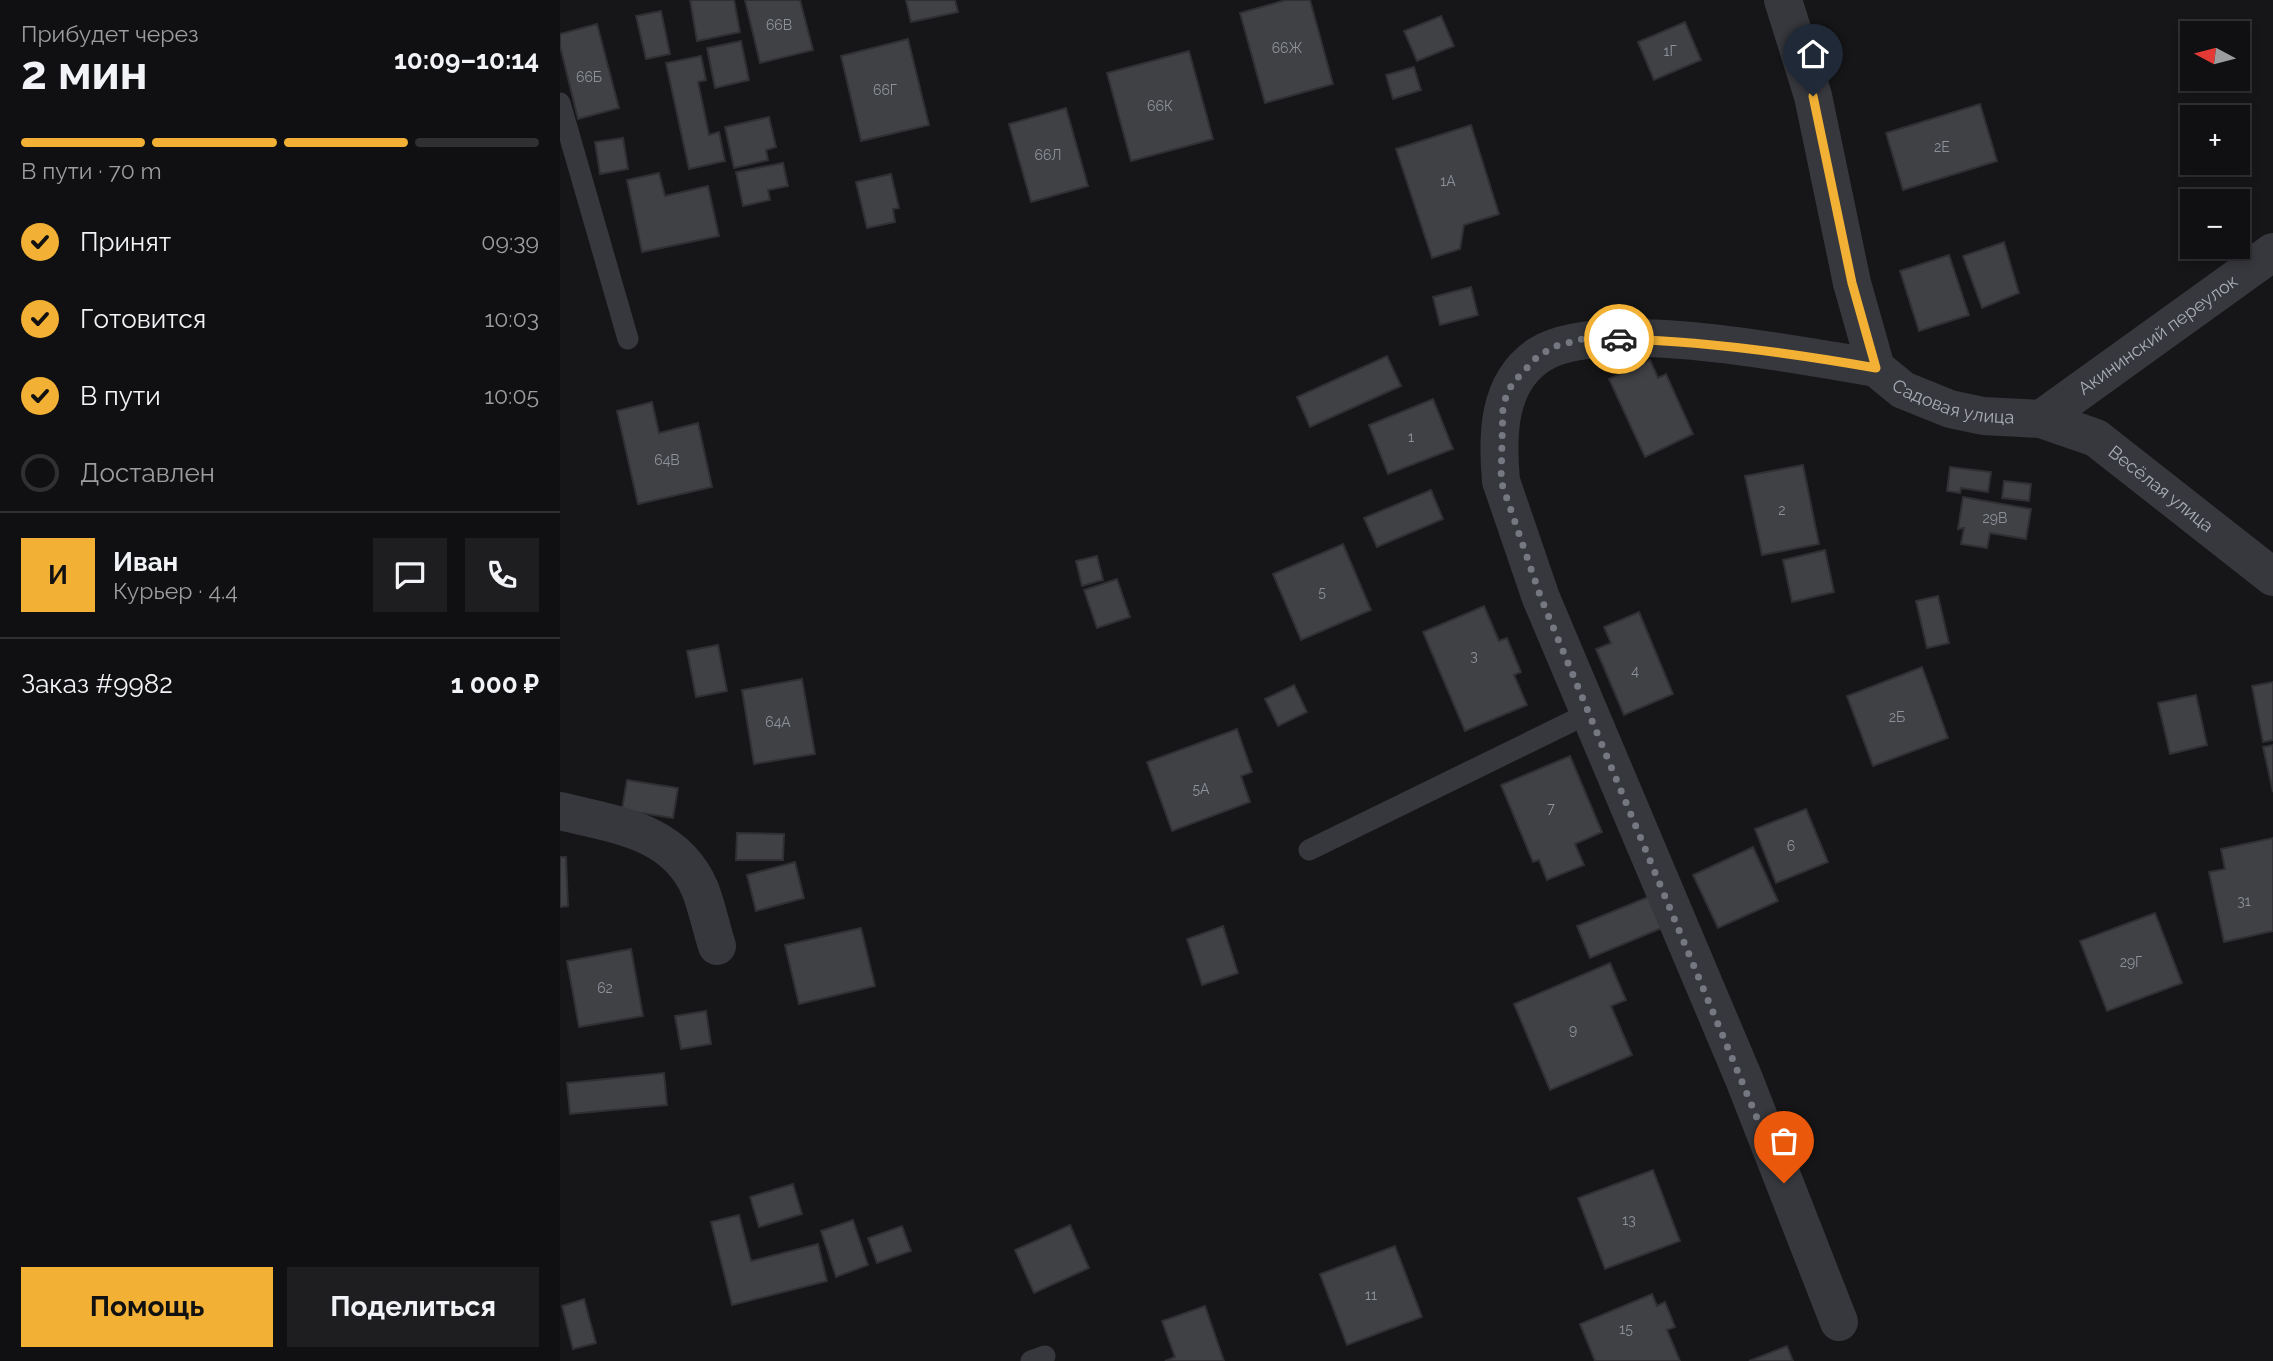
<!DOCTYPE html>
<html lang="ru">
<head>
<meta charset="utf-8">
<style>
  :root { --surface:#101012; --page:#1e1e20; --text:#f1f3f6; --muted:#9c9d9f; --line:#303032; --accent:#f2b134 }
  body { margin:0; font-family:Raleway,sans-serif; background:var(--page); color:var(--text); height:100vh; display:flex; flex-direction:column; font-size:26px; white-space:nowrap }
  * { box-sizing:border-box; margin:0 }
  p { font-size:23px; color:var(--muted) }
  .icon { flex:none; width:38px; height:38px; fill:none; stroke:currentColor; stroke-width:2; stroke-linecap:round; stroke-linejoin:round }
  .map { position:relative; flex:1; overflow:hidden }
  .details { display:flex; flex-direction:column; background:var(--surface); width:560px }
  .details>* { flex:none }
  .needle { width:46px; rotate:277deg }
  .controls { position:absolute; left:1620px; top:21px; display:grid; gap:14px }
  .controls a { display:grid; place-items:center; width:70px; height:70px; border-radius:0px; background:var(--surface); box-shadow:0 4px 10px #0003,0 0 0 2px var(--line); font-size:35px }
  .pin { position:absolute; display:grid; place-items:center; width:60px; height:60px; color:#fff; margin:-72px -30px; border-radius:50% 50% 50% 0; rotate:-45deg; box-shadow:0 0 7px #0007 }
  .pin .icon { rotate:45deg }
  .courier { position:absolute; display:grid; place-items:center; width:70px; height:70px; margin:-35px; border:5px solid #f2b134; border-radius:50%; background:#fff; color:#222; box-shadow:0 2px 9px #0007 }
  .head em { font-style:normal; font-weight:700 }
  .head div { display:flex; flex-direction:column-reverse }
  .head { display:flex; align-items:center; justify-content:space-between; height:119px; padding:0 21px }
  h1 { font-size:46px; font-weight:700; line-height:52px }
  .bar { display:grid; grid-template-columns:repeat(4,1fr); gap:10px 7px; align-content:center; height:84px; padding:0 21px }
  .bar i { height:9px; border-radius:5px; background:var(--line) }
  .bar .on { background:var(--accent) }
  .bar p { grid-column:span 4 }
  .line { display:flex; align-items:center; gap:18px; padding:0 21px; border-top:2px solid var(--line) }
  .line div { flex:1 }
  .round { display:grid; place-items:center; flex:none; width:74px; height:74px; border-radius:0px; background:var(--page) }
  ol { padding:0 21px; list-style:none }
  li { display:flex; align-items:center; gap:21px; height:77px }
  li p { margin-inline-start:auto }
  li .icon { padding:7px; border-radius:50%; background:var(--accent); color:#111; stroke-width:4 }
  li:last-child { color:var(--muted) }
  li i { width:38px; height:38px; border:4px solid var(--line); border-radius:50% }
  .cta { display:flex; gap:14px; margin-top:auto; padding:14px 21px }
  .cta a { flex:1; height:80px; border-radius:0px; background:var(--accent); color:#111; font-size:28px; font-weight:700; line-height:80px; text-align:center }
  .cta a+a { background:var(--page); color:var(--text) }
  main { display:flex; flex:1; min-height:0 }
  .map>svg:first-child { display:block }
  .building { fill:#404145; stroke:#303034; stroke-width:2 }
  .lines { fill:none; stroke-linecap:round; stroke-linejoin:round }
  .lane { stroke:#37383d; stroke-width:21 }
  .street { stroke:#37383d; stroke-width:38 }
  .done { stroke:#757880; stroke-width:7; stroke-dasharray:0 12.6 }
  .route { stroke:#f2b134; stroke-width:9 }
  .labels { text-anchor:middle; stroke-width:6; stroke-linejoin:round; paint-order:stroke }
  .number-label { font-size:14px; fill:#8e929b }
  .street-label { font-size:18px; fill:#a8adb8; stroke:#111113 }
</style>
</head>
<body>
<main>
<section class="details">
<div class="head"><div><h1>2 мин</h1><p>Прибудет через</p></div><em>10:09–10:14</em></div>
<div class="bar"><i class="on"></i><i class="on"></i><i class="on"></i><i></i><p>В пути · 70 m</p></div>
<ol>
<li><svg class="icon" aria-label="check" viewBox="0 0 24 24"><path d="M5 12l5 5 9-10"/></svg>Принят<p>09:39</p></li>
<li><svg class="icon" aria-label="check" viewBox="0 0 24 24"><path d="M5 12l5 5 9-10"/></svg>Готовится<p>10:03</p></li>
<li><svg class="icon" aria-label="check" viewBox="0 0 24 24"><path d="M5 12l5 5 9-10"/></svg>В пути<p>10:05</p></li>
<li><i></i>Доставлен</li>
</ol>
<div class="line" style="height:126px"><b class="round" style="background:var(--accent);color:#111">И</b><div><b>Иван</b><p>Курьер · 4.4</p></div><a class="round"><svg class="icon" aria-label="chat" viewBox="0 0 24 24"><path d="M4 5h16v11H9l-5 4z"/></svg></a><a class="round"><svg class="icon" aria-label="phone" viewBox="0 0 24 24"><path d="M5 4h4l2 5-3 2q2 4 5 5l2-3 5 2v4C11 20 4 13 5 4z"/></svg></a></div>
<div class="line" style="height:91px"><div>Заказ #9982</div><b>1 000 ₽</b></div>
<div class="cta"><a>Помощь</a><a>Поделиться</a></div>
</section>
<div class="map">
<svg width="1713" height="1361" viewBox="0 0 1713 1361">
  <rect width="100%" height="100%" fill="#161618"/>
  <g class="building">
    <path d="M 130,0 L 174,0 L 180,32 L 137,41 Z"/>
    <path d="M 185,0 L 240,0 L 253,50 L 200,63 Z"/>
    <path d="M 346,0 L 395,0 L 398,12 L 351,22 Z"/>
    <path d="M 726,0 L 750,0 L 773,84 L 705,103 L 680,13 Z"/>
    <path d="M 101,11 L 110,54 L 86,59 L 76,16 Z"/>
    <path d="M 881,16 L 894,46 L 857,61 L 844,31 Z"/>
    <path d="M 1125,22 L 1141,60 L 1094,80 L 1078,42 Z"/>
    <path d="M 37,24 L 59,108 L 18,119 L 0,46 L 0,34 Z"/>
    <path d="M 348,39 L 369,125 L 301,141 L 281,56 Z"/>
    <path d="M 181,41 L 189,80 L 155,88 L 147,48 Z"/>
    <path d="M 629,51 L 653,139 L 571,161 L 547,73 Z"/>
    <path d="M 141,56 L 146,80 L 138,82 L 149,135 L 159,132 L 165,161 L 129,169 L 106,63 Z"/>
    <path d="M 854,67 L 861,90 L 833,99 L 826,75 Z"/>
    <path d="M 1420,104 L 1437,161 L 1343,190 L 1326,133 Z"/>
    <path d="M 506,108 L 528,186 L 471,202 L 449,124 Z"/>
    <path d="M 209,117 L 216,147 L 206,150 L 208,160 L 174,168 L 165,127 Z"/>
    <path d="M 911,125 L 939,214 L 904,225 L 900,249 L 872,258 L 836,149 Z"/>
    <path d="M 63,138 L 68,169 L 40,174 L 35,142 Z"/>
    <path d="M 223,163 L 228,186 L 208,190 L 210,200 L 183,206 L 176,172 Z"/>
    <path d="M 99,173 L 105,196 L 148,186 L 159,236 L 82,252 L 67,180 Z"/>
    <path d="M 331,174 L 339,208 L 333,209 L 335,222 L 307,228 L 296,182 Z"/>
    <path d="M 1444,242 L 1459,293 L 1422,308 L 1403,256 Z"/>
    <path d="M 1389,255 L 1409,315 L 1359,331 L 1340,271 Z"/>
    <path d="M 911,287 L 918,315 L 880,325 L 873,297 Z"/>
    <path d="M 827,356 L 841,386 L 750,427 L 737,397 Z"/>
    <path d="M 1090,360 L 1098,378 L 1106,374 L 1133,434 L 1085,457 L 1049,379 Z"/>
    <path d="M 873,399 L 893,449 L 828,474 L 809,425 Z"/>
    <path d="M 92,402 L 99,433 L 138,423 L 152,487 L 78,504 L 57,411 Z"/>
    <path d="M 1243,465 L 1259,544 L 1202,555 L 1185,476 Z"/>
    <path d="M 1390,467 L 1431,472 L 1428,492 L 1401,488 L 1400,493 L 1387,491 Z"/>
    <path d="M 1444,481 L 1471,484 L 1469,501 L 1442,498 Z"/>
    <path d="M 871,490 L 883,519 L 817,547 L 804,518 Z"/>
    <path d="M 1403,497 L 1471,509 L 1466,539 L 1430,533 L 1427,548 L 1401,544 L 1404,528 L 1398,529 Z"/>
    <path d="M 783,544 L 811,610 L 741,640 L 713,574 Z"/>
    <path d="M 1265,550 L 1274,592 L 1232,602 L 1223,560 Z"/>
    <path d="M 537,556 L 543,580 L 522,586 L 516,561 Z"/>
    <path d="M 557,579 L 570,617 L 537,628 L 524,590 Z"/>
    <path d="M 1378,596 L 1389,643 L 1367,648 L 1356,601 Z"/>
    <path d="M 924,606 L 939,641 L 947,638 L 961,672 L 954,675 L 967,705 L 905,731 L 863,632 Z"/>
    <path d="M 1079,612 L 1113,694 L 1064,715 L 1036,649 L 1051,643 L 1044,627 Z"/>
    <path d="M 158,645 L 167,691 L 136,697 L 127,651 Z"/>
    <path d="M 1362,667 L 1388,738 L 1313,766 L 1287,696 Z"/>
    <path d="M 242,679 L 255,754 L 194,764 L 182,690 Z"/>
    <path d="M 1713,682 L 1713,740 L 1703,742 L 1692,686 Z"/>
    <path d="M 734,685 L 747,712 L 718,726 L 705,699 Z"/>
    <path d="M 1636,695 L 1647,745 L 1610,754 L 1598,703 Z"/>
    <path d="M 677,729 L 692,772 L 681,776 L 690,802 L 612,831 L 587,762 Z"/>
    <path d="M 1713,745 L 1713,792 L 1703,747 Z"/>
    <path d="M 1010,756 L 1042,832 L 1015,844 L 1024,865 L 987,880 L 979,860 L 973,862 L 941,785 Z"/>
    <path d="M 67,780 L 118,788 L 113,818 L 62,810 Z"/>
    <path d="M 1246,809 L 1268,862 L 1216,883 L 1195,829 Z"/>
    <path d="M 177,833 L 224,834 L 223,860 L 176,860 Z"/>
    <path d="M 1713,838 L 1713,931 L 1664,942 L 1649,872 L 1665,869 L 1661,849 Z"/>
    <path d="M 1193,847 L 1218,901 L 1158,928 L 1133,875 Z"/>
    <path d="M 0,857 L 6,857 L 8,906 L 0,907 Z"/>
    <path d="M 235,862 L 244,898 L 196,911 L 187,875 Z"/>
    <path d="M 1088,897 L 1102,928 L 1030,958 L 1017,926 Z"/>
    <path d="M 1595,913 L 1622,983 L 1547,1011 L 1520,941 Z"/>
    <path d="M 663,926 L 678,973 L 642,985 L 627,939 Z"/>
    <path d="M 301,928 L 315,986 L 239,1004 L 225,945 Z"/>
    <path d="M 71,949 L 83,1016 L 19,1027 L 7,961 Z"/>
    <path d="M 1050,963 L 1066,1000 L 1051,1006 L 1072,1055 L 990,1090 L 954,1004 Z"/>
    <path d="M 146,1011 L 151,1044 L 121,1049 L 115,1016 Z"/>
    <path d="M 104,1073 L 107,1105 L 10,1114 L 7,1083 Z"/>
    <path d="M 1093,1170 L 1120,1241 L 1045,1269 L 1018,1198 Z"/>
    <path d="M 233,1184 L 242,1214 L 199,1227 L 190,1197 Z"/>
    <path d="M 179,1215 L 191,1261 L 258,1244 L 267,1281 L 172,1305 L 151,1222 Z"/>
    <path d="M 293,1220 L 308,1265 L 276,1277 L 261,1231 Z"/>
    <path d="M 510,1225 L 529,1268 L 474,1293 L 455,1250 Z"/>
    <path d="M 342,1226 L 351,1251 L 317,1263 L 308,1238 Z"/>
    <path d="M 835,1246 L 862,1317 L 787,1345 L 760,1274 Z"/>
    <path d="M 1092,1294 L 1097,1306 L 1105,1302 L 1115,1327 L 1107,1330 L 1120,1361 L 1035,1361 L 1020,1324 Z"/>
    <path d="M 24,1299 L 36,1343 L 13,1349 L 2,1306 Z"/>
    <path d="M 645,1306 L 664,1361 L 605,1361 L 615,1357 L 602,1321 Z"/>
    <path d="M 1227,1346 L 1233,1361 L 1189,1361 Z"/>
  </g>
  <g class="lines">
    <g class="lane">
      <path d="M 0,103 L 68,339"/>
      <path d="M 749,850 L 1029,713"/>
      <path d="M 471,1361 L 485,1356"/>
    </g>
    <g class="street">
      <path id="s1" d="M 1223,0 L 1253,96 L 1292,283 L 1316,368 L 1343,390 L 1390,409 L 1423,416 L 1481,419 L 1536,438 L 1713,577"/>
      <path id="s2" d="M 1481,419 L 1713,252"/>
      <path d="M 0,811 C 55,825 115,830 140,889 C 147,907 151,927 157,946"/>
      <path d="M 1279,1322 L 1184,1079 L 981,598 L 941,481 C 937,436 937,383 979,355 C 1039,315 1243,356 1316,368"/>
    </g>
  </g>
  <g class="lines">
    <path class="done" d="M 1059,339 L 1026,338 L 996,346 L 978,356 L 952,384 L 943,404 L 941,481 L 981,598 L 1224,1183"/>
    <path class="route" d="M 1059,339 C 1146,341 1231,353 1316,368 L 1292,283 L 1253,96"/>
  </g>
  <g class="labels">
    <g class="number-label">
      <text x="219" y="30">66В</text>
      <text x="727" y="53">66Ж</text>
      <text x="1110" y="56">1Г</text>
      <text x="29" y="82">66Б</text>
      <text x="325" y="95">66Г</text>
      <text x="600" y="111">66К</text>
      <text x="1382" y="152">2Е</text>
      <text x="488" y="160">66Л</text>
      <text x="888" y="186">1А</text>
      <text x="851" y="442">1</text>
      <text x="107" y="465">64В</text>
      <text x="1222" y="515">2</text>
      <text x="1435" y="523">29В</text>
      <text x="762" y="597">5</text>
      <text x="914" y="661">3</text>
      <text x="1075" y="676">4</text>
      <text x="1337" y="722">2Б</text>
      <text x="218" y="727">64А</text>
      <text x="641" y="794">5А</text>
      <text x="991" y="813">7</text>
      <text x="1231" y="851">6</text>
      <text x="1684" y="906">31</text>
      <text x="1571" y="967">29Г</text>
      <text x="45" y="993">62</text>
      <text x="1013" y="1035">9</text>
      <text x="1069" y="1225">13</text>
      <text x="811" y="1300">11</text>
      <text x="1066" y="1334">15</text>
    </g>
    <g class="street-label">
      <text dy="6" stroke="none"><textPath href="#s2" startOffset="144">Акининский переулок</textPath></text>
      <text dy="6" stroke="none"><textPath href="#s1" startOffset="467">Садовая улица</textPath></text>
      <text dy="6" stroke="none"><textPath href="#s1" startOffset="698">Весёлая улица</textPath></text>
    </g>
  </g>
</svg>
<div class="controls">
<a><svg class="needle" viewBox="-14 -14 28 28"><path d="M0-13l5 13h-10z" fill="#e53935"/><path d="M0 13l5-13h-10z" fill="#9c9d9f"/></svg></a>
<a>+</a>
<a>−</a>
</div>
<div class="pin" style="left:1224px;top:1183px;background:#ea580c"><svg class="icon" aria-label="bag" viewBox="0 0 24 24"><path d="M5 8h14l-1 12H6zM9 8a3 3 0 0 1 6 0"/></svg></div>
<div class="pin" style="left:1253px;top:96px;background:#1f2937"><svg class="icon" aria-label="home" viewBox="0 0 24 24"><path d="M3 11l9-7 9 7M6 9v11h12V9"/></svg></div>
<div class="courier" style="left:1059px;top:339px"><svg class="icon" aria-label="car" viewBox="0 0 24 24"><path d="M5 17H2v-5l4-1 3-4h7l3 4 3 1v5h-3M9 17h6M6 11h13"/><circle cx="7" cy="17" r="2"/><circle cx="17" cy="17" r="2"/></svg></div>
</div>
</main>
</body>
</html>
